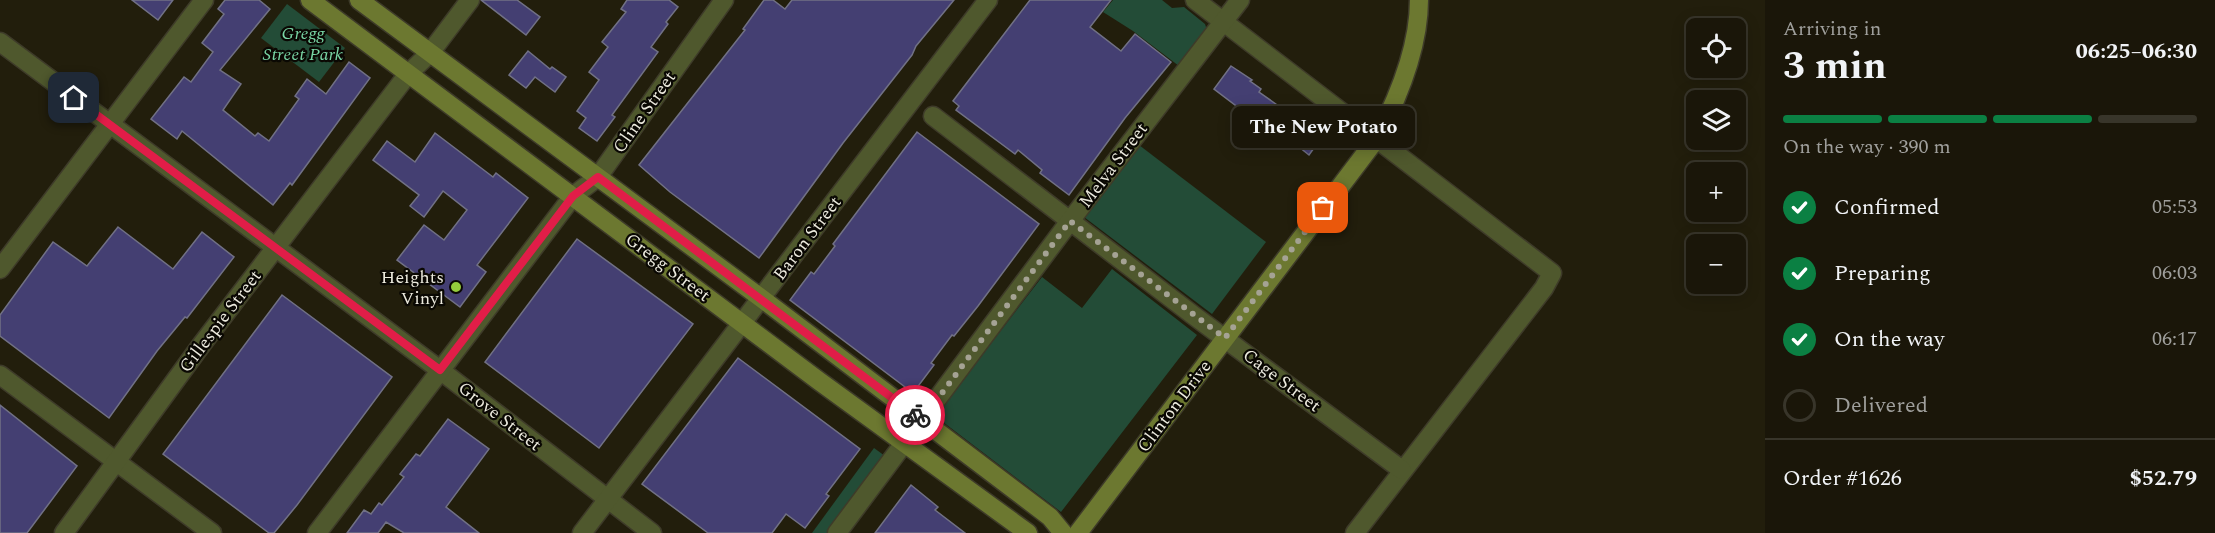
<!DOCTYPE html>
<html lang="en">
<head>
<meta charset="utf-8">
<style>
  :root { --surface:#1a1609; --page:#231f12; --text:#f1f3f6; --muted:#9f9f9c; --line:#38352a; --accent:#0b8043 }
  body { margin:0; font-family:Spectral,serif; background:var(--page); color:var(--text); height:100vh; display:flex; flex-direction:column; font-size:22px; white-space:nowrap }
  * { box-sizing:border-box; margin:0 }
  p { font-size:20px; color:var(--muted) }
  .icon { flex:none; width:33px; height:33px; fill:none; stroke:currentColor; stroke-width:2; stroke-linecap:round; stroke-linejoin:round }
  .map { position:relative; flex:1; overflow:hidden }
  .drawer { display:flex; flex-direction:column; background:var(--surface); width:450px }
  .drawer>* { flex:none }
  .controls { position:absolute; left:1686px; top:18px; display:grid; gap:12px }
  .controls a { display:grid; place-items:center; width:60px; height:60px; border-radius:9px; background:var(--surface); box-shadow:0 3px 15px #0003,0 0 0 2px var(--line); font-size:30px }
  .pin { position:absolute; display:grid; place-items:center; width:51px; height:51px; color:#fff; margin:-26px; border-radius:12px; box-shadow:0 3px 9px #0006 }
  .courier { position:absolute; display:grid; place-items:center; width:60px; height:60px; margin:-30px; border:4px solid #e11d48; border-radius:50%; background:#fff; color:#222; box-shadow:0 2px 8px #0007 }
  .bubble { position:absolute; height:42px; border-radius:9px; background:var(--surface); box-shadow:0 3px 15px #0003,0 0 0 2px var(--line); font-size:20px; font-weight:700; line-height:42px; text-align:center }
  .head em { font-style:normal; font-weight:700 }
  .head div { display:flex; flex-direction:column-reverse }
  .head { display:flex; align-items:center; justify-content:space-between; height:102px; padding:0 18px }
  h1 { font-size:39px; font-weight:700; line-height:45px }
  .bar { display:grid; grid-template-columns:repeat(4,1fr); gap:9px 6px; align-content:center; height:72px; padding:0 18px }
  .bar i { height:8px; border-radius:4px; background:var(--line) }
  .bar .selected { background:var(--accent) }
  .bar p { grid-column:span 4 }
  .line { display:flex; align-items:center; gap:15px; padding:0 18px; border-top:2px solid var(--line) }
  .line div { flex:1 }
  ol { padding:0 18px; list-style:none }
  li { display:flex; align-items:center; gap:18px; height:66px }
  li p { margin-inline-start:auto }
  li .icon { padding:6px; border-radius:50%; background:var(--accent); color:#fff; stroke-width:4 }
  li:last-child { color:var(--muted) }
  li i { width:33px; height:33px; border:3px solid var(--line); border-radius:50% }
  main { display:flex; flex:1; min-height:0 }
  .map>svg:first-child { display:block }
  .green { fill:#234c37 }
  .building { fill:#443f72; stroke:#717185; stroke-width:1.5 }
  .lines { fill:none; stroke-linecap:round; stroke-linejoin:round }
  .street-casing { stroke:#3e3b29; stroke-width:21 }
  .secondary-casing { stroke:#3e3b29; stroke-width:21 }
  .street { stroke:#4f582d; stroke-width:18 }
  .secondary { stroke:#6c7830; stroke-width:18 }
  .done { stroke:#a5a394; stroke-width:6; stroke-dasharray:0 10.8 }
  .route { stroke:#e11d48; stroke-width:8 }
  .poi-dot { fill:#94cc3c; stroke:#0a0803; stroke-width:2 }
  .labels { text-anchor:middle; stroke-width:4.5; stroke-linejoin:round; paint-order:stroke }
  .park-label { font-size:18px; font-style:italic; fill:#79d6a5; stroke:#0a0803 }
  .street-label { font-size:18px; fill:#eceade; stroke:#0a0803 }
  .poi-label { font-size:18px; fill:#eceade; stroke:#0a0803; text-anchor:end }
</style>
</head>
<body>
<main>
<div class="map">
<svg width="1765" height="533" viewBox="0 0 1765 533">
  <rect width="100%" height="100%" fill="#221e0c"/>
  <g class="green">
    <path d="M 1113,0 L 1162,0 L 1172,8 L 1184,7 L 1205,24 L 1207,30 L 1179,66 L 1133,31 L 1103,12 Z"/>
    <path d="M 287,4 L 345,48 L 319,82 L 261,38 Z"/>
    <path d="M 1139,145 L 1266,242 L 1212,314 L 1084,217 Z"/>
    <path d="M 1112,269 L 1197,335 L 1061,512 L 935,416 L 1042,277 L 1082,308 Z"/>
    <path d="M 874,448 L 885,456 L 830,533 L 812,533 Z"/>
  </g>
  <g class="building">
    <path d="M 132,0 L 173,0 L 158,20 Z"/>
    <path d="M 225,0 L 259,0 L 270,9 L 220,70 L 241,84 L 223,110 L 255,136 L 258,133 L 269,141 L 299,99 L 295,96 L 307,79 L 326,94 L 349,62 L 370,78 L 292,185 L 290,183 L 273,205 L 182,131 L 177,139 L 151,119 L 184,77 L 191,82 L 213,52 L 202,43 L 224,14 L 218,9 Z"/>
    <path d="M 481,0 L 517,0 L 540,17 L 526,35 Z"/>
    <path d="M 627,0 L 669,0 L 678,7 L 666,22 L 668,24 L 651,47 L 658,52 L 612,115 L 615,117 L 597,141 L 579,128 L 586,118 L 577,111 L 599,80 L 589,72 L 608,47 L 602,42 L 626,12 L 621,9 Z"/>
    <path d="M 764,0 L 773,0 L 785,9 L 792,0 L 954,0 L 916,46 L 912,55 L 843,143 L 759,258 L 670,192 L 639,165 L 745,30 L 743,29 Z"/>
    <path d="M 1030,0 L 1111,0 L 1090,27 L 1121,51 L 1135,34 L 1171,62 L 1125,118 L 1069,195 L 1040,173 L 1042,170 L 1018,150 L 1015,154 L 956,110 L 959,106 L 953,101 Z"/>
    <path d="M 528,51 L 550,69 L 552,67 L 566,77 L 555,92 L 535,77 L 526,88 L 509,75 Z"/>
    <path d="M 1231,66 L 1252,80 L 1250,81 L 1261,89 L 1259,92 L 1322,137 L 1309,155 L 1264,119 L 1260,124 L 1214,89 Z"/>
    <path d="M 917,132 L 1039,224 L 978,306 L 954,336 L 952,335 L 931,363 L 934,365 L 913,393 L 790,300 L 811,272 L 814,274 L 835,246 L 833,244 Z"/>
    <path d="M 435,133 L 493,177 L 496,173 L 528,198 L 477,265 L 486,272 L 460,307 L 397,260 L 424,225 L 444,240 L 467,210 L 443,191 L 424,217 L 410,206 L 419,195 L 373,160 L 387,141 L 415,162 Z"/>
    <path d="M 118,227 L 173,269 L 202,232 L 234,257 L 187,318 L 185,317 L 157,351 L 109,418 L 0,336 L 0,315 L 53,242 L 87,266 Z"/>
    <path d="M 577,239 L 693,324 L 599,448 L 485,362 Z"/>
    <path d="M 282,295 L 392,377 L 297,505 L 274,533 L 269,533 L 163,454 Z"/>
    <path d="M 738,358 L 860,449 L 826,494 L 829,496 L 805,528 L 786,514 L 772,533 L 708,533 L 642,484 Z"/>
    <path d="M 0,405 L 77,466 L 27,533 L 0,533 Z"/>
    <path d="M 448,419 L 489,449 L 446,507 L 479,533 L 404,533 L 386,522 L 378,533 L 347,533 L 364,510 L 371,514 L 379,503 L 382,505 L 404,477 L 400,474 L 416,454 L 420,456 Z"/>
    <path d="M 911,485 L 938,507 L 935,510 L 965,533 L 875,533 Z"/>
  </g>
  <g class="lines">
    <defs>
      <g id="street">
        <path d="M 1195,0 L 1552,273 L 1544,288 L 1355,533"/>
        <path d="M 0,42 L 440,370 L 652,533"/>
        <path d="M 933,116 L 1193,315 L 1402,470"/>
        <path d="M 0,269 L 204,0"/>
        <path d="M 0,375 L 212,533"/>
        <path d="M 64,533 L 202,344 L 408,74 L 430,53 L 470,0"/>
        <path d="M 317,533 L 573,196 L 598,177 L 724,0"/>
        <path d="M 582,533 L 988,0"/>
        <path d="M 837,533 L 1070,221 L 1240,0"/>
      </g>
      <g id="secondary">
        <path d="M 310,0 L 819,381 L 1028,533"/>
        <path d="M 359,0 L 761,298 L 1050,517 L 1063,533"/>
        <path d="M 1078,533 L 1377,138 C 1398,98 1419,46 1419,0"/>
      </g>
    </defs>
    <use href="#street" class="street-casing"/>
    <use href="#secondary" class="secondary-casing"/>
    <use href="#street" class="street"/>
    <use href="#secondary" class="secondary"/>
  </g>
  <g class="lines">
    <path class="done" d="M 915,415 L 922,420 L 1070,221 L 1225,338 L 1323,208"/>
    <path class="route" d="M 74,98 L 440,370 L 573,196 L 598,177 L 915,415"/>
  </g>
  <circle class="poi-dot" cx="456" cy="287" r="6"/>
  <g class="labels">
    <g class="park-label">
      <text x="303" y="39">Gregg<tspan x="303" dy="21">Street Park</tspan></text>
    </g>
    <g class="street-label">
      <text transform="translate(644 112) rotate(-55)" y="6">Cline Street</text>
      <text transform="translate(1113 165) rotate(-53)" y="6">Melva Street</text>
      <text transform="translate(807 238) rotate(-53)" y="6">Baron Street</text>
      <text transform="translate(668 267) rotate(37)" y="6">Gregg Street</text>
      <text transform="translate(220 321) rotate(-53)" y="6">Gillespie Street</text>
      <text transform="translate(1282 380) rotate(37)" y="6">Cage Street</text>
      <text transform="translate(1174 406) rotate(-53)" y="6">Clinton Drive</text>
      <text transform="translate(500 416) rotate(38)" y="6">Grove Street</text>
    </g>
    <g class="poi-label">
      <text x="444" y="283">Heights<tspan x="444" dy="21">Vinyl</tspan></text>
    </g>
  </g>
</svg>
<div class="controls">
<a><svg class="icon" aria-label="locate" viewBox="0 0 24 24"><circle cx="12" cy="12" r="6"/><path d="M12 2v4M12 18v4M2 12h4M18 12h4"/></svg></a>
<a><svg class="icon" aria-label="layers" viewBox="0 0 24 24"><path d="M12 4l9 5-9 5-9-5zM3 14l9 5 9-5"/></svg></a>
<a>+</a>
<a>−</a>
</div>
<div class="pin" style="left:1323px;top:208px;background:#ea580c"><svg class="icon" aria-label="bag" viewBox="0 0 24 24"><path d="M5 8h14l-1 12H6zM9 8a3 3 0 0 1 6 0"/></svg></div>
<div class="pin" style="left:74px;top:98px;background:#1f2937"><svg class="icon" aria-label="home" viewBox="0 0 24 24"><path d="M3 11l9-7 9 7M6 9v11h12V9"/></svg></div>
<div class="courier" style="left:915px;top:415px"><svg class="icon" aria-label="bike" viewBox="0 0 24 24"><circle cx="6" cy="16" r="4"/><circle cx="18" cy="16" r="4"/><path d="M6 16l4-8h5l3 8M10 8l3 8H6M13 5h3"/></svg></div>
<div class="bubble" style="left:1232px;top:106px;width:183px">The New Potato</div>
</div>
<section class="drawer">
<div class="head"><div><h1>3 min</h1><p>Arriving in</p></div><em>06:25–06:30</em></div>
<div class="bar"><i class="selected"></i><i class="selected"></i><i class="selected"></i><i></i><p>On the way · 390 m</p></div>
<ol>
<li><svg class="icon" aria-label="check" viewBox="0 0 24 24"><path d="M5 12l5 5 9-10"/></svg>Confirmed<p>05:53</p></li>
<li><svg class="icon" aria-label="check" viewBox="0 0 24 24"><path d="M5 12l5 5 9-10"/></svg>Preparing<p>06:03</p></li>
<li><svg class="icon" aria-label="check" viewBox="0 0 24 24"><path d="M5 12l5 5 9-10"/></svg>On the way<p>06:17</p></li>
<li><i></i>Delivered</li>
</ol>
<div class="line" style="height:78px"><div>Order #1626</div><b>$52.79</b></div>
</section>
</main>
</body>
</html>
